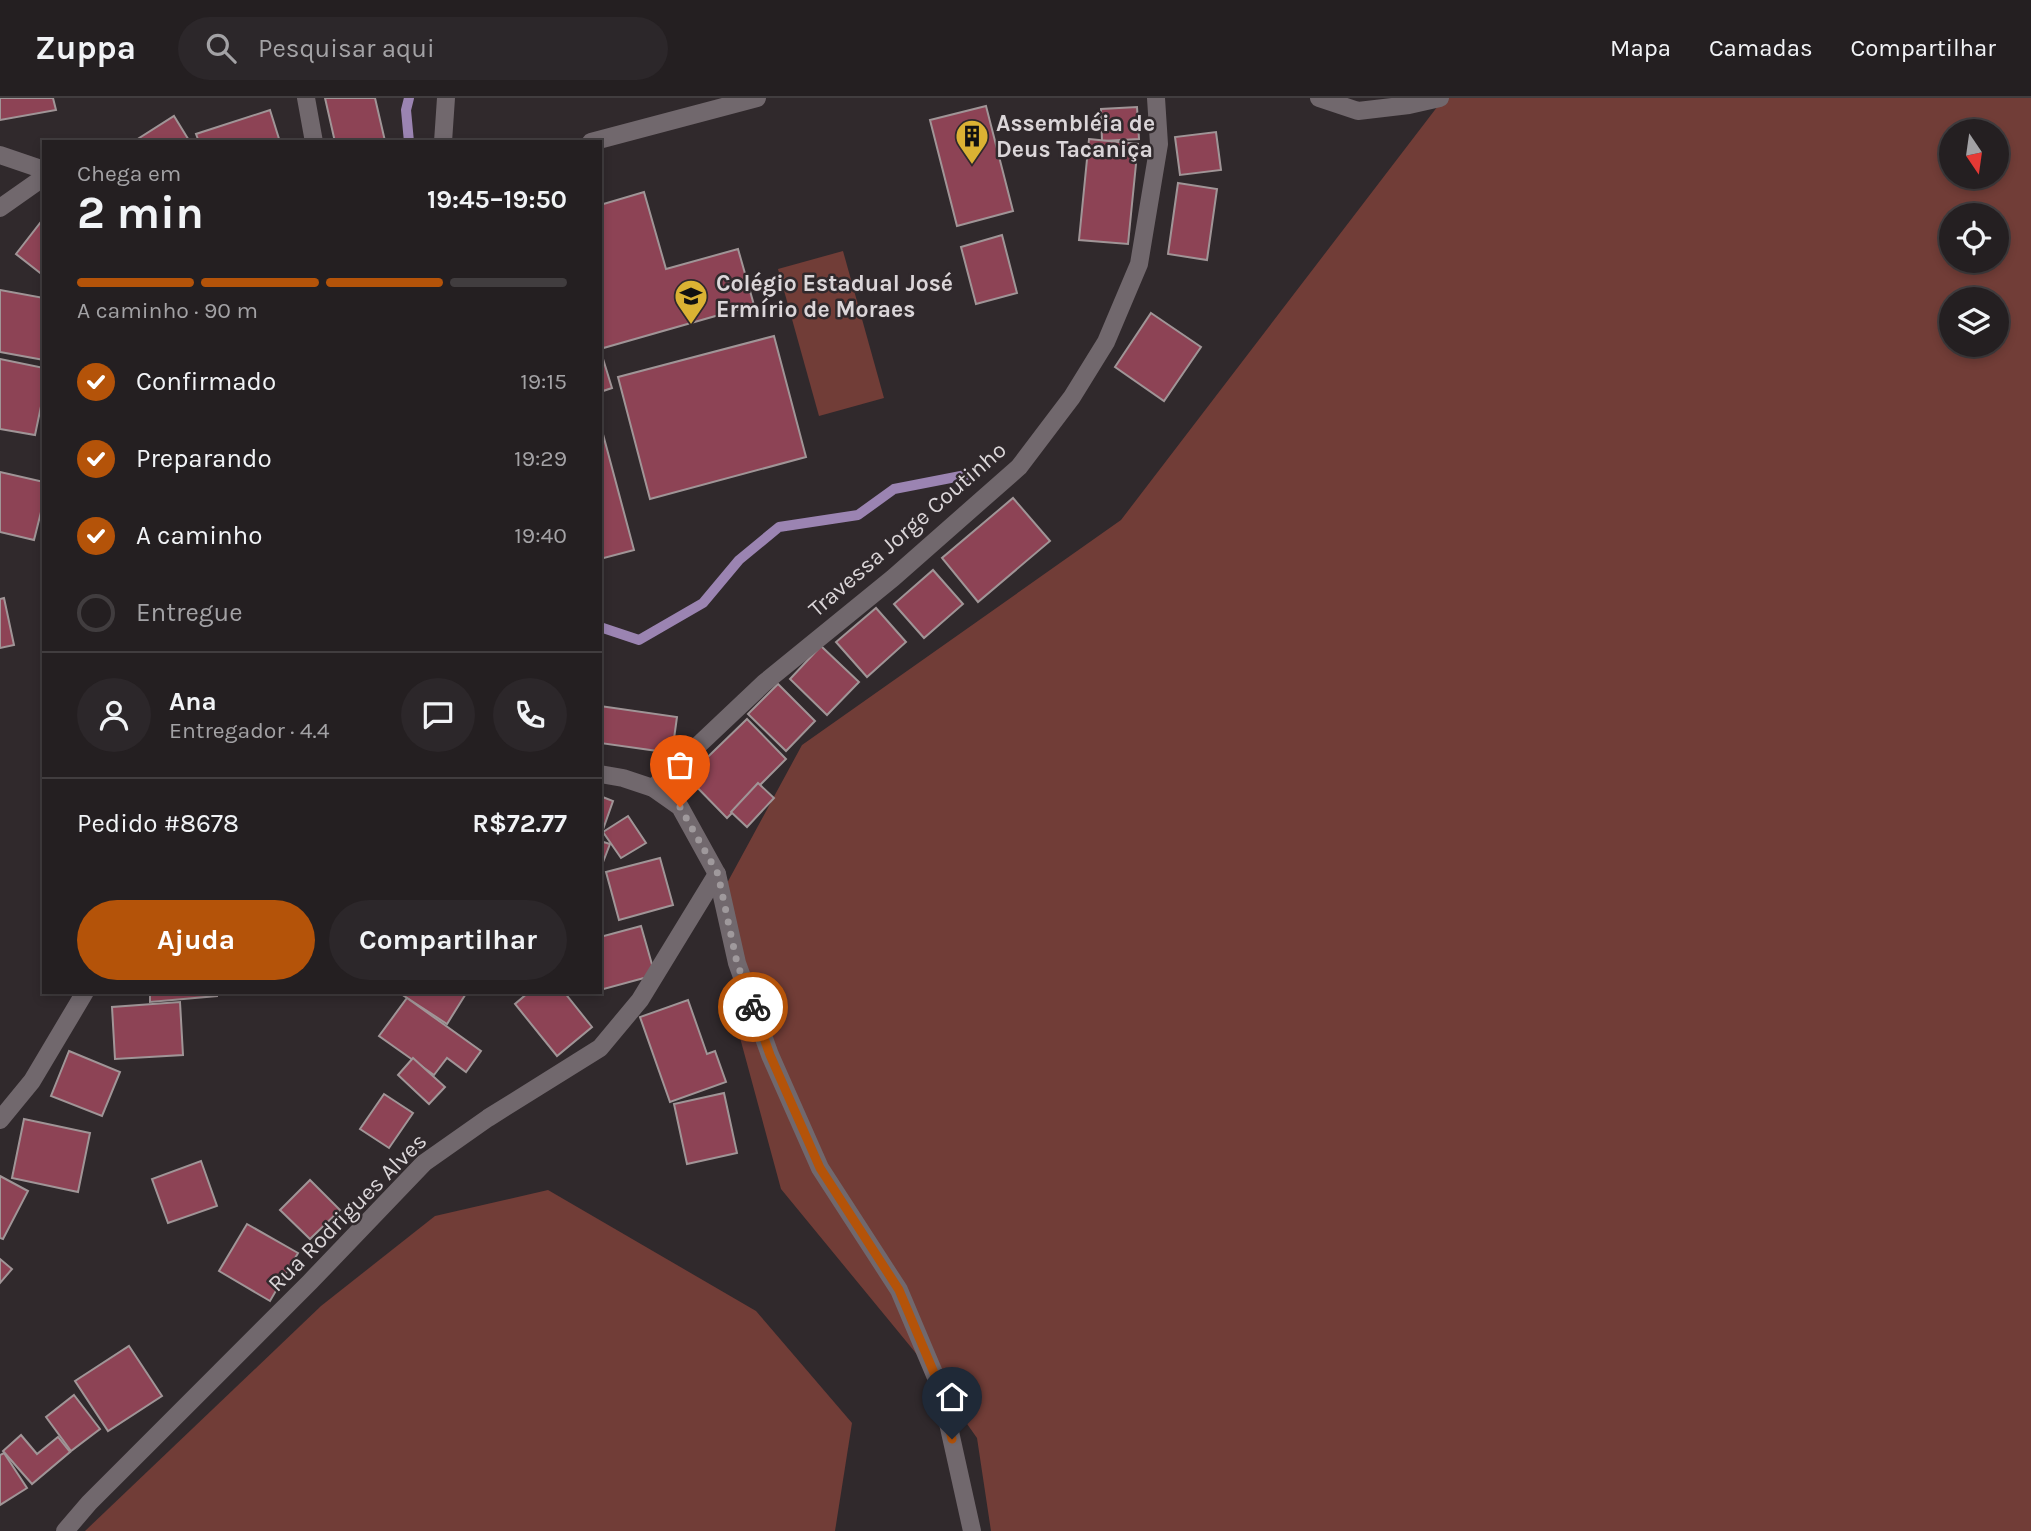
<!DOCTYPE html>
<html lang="pt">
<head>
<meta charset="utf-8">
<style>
  :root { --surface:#241f21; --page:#2c272a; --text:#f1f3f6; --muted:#a3a2a5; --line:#413d3f; --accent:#b45309 }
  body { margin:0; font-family:Karla,sans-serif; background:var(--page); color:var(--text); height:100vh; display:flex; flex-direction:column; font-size:26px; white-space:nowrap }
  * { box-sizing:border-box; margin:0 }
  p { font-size:23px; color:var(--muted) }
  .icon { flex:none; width:38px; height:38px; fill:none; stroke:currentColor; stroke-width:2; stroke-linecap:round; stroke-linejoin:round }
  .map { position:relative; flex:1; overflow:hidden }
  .sheet { position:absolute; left:42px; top:42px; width:560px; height:854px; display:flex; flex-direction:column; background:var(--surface); border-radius:0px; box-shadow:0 4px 10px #0003,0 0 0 2px var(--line) }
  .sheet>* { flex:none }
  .needle { width:46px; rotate:167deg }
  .tools { position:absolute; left:1939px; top:21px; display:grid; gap:14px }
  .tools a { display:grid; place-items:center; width:70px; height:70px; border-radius:50%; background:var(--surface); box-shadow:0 4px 10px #0003,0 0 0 2px var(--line); font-size:35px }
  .pin { position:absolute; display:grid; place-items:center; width:60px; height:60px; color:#fff; margin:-72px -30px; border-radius:50% 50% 50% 0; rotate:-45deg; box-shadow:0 0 7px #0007 }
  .pin .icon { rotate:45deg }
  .courier { position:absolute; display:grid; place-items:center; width:70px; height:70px; margin:-35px; border:5px solid #b45309; border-radius:50%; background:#fff; color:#222; box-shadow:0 2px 9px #0007 }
  .summary em { font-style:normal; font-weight:700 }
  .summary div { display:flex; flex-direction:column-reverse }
  .summary { display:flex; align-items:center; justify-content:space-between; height:119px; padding:0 35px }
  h1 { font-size:46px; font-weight:700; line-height:52px }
  .bar { display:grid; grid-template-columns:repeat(4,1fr); gap:10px 7px; align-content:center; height:84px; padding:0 35px }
  .bar i { height:9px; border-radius:5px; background:var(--line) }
  .bar .selected { background:var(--accent) }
  .bar p { grid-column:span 4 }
  .line { display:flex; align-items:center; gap:18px; padding:0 35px; border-top:2px solid var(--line) }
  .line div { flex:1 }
  .round { display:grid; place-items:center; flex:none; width:74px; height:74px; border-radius:37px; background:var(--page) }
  ol { padding:0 35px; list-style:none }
  li { display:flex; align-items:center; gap:21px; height:77px }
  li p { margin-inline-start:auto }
  li .icon { padding:7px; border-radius:50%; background:var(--accent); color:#fff; stroke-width:4 }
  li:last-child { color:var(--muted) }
  li i { width:38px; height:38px; border:4px solid var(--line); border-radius:50% }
  .primary-button { display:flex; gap:14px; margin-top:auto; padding:14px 35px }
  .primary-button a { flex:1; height:80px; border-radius:42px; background:var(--accent); color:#fff; font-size:28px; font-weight:700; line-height:80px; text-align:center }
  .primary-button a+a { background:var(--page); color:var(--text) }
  header { display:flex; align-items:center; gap:42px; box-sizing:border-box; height:98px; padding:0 35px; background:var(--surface); border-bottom:2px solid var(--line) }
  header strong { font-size:33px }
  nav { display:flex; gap:38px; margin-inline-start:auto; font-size:24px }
  .search { width:490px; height:63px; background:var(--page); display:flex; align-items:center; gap:18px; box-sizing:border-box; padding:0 24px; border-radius:38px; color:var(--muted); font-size:26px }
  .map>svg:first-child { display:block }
  .green { fill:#713d37; fill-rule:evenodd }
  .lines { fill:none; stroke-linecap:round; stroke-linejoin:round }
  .stream { stroke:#9b84b2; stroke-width:10 }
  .building { fill:#8d4355; stroke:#a09597; stroke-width:2 }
  .minor { stroke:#71686d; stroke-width:18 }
  .tertiary { stroke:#71686d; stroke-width:18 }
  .done { stroke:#9f999c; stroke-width:7; stroke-dasharray:0 12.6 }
  .route { stroke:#b45309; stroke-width:9 }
  .labels { text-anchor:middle; stroke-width:5; stroke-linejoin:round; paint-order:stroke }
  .poi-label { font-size:23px; font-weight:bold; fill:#dbd6d9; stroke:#30292c; text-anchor:start }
  .street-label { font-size:23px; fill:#dbd6d9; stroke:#30292c }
</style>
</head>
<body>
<header>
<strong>Zuppa</strong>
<div class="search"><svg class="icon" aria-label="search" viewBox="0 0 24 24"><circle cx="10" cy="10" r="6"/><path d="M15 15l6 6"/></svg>Pesquisar aqui</div>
<nav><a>Mapa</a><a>Camadas</a><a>Compartilhar</a></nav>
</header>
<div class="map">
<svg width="2031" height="1433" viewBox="0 0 2031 1433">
  <rect width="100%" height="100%" fill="#30292c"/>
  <g class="green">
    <path d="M 1444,0 L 2031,0 L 2031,1433 L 991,1433 L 977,1340 L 924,1265 L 781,1091 L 739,936 L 726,787 L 802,647 L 1121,422 ZM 1951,33 L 1997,33 L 1997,79 L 1951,79 ZM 1951,117 L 1997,117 L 1997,163 L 1951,163 ZM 1951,201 L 1997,201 L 1997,247 L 1951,247 Z"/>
    <path d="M 843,153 L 884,300 L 819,318 L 778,171 Z"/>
    <path d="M 548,1092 L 756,1213 L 852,1325 L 835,1433 L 85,1433 L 321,1208 L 435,1118 Z"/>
  </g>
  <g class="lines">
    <g class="stream">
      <path d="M 409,0 L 406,12 L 409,44"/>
      <path d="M 600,529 L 639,542 L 703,505 L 739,462 L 779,429 L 858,417 L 894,391 L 966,377"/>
    </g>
  </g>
  <g class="building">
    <path d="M 0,0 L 53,0 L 56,12 L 0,22 Z"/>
    <path d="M 325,0 L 375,0 L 385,43 L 335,44 Z"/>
    <path d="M 986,8 L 1013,113 L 957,128 L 930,22 Z"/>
    <path d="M 1137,9 L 1139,41 L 1102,43 L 1101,11 Z"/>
    <path d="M 270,12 L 280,44 L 199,44 L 196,36 Z"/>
    <path d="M 174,18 L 190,44 L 133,44 Z"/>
    <path d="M 1216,34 L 1221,72 L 1180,77 L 1175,39 Z"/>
    <path d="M 1089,41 L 1138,46 L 1128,146 L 1079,142 Z"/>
    <path d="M 1178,85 L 1217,91 L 1207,162 L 1168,156 Z"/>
    <path d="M 644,94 L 666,171 L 738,151 L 754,207 L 600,251 L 612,290 L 600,294 L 600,107 Z"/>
    <path d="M 44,120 L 44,178 L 16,156 Z"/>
    <path d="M 1002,137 L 1017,195 L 976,206 L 961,149 Z"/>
    <path d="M 0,192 L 44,200 L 44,262 L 0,254 Z"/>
    <path d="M 1151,215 L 1201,249 L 1164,303 L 1115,269 Z"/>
    <path d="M 774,238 L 806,359 L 650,401 L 618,279 Z"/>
    <path d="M 0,261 L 44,270 L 44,294 L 35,337 L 0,331 Z"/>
    <path d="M 600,325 L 634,452 L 600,461 Z"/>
    <path d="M 0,374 L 44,384 L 44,402 L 34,442 L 0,434 Z"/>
    <path d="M 1013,400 L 1050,443 L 978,504 L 942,460 Z"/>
    <path d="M 933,472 L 963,506 L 924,540 L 894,506 Z"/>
    <path d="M 4,500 L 14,547 L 0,550 L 0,501 Z"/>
    <path d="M 876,510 L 906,544 L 867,579 L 836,544 Z"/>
    <path d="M 821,548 L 859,584 L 827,617 L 790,581 Z"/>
    <path d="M 778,586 L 815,623 L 786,653 L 748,616 Z"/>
    <path d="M 600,608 L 677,619 L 672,655 L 600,645 Z"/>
    <path d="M 747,621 L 786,661 L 727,720 L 687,679 Z"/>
    <path d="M 758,685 L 774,700 L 747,729 L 731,714 Z"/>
    <path d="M 600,698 L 613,703 L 600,740 Z"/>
    <path d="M 628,718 L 646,745 L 621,760 L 603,734 Z"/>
    <path d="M 600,743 L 610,746 L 600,772 Z"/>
    <path d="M 660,760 L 673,807 L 619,822 L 606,774 Z"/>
    <path d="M 641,828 L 655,877 L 600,892 L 600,839 Z"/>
    <path d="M 150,894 L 217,894 L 217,898 L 150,904 Z"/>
    <path d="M 398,894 L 467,894 L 447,926 Z"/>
    <path d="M 529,894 L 564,894 L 592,929 L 557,958 L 515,906 Z"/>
    <path d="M 407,900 L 481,953 L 466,974 L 447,960 L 434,977 L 379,938 Z"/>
    <path d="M 688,902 L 707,956 L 715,953 L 726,984 L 670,1004 L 640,919 Z"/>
    <path d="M 180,904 L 183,957 L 115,961 L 112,909 Z"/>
    <path d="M 69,953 L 120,974 L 102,1018 L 51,998 Z"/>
    <path d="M 413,960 L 445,989 L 429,1006 L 398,977 Z"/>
    <path d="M 724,995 L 737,1055 L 687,1066 L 674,1006 Z"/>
    <path d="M 384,996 L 413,1015 L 389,1050 L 360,1031 Z"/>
    <path d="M 24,1021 L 90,1035 L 78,1094 L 12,1080 Z"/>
    <path d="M 201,1063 L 217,1108 L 168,1125 L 152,1081 Z"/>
    <path d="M 0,1078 L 28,1093 L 3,1141 L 0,1140 Z"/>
    <path d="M 310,1082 L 340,1112 L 310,1141 L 280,1112 Z"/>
    <path d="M 247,1126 L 298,1155 L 270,1203 L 219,1173 Z"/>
    <path d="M 0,1161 L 12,1171 L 0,1185 Z"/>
    <path d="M 129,1248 L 162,1298 L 108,1333 L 75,1283 Z"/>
    <path d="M 74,1297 L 100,1331 L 71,1353 L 46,1319 Z"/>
    <path d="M 21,1337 L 37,1356 L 58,1339 L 70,1354 L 32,1386 L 3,1353 Z"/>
    <path d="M 4,1355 L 27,1390 L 0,1407 L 0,1357 Z"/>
  </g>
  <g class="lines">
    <g class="minor">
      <path d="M 306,0 L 314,44"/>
      <path d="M 443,44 L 446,0"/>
      <path d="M 0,57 L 44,72"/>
      <path d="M 0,110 L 44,79"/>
      <path d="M 653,690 L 764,585 L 893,480 L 1019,369 L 1072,299 L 1106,244 L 1139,166 L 1159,46 L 1156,0"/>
    </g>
    <g class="tertiary">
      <path d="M 1319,0 L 1358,13 L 1409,7 L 1440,0"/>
      <path d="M 591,44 L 757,0"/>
      <path d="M 600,676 L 623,680 L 653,690 L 680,709 L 717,776 L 737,865 L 770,957 L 820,1070 L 899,1192 L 940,1289 L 972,1433"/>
      <path d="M 0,1022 L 32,983 L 85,894"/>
      <path d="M 65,1433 L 89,1405 L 310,1184 L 424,1065 L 488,1020 L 600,950 L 640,902 L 717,776"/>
    </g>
  </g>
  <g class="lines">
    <path class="done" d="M 680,709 L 718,776 L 737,865 L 753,909"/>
    <path class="route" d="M 753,909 L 770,957 L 820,1070 L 899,1192 L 940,1289 L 952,1341"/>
  </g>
  <defs>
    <symbol id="building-pin" viewBox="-11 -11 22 30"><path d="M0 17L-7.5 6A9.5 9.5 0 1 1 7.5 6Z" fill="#dbb233" stroke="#30292c"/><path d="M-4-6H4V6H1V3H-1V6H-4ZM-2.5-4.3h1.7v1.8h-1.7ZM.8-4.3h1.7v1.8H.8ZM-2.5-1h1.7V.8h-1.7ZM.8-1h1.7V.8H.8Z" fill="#111"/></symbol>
    <symbol id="school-pin" viewBox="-11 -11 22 30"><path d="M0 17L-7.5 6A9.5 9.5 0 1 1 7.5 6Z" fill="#dbb233" stroke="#30292c"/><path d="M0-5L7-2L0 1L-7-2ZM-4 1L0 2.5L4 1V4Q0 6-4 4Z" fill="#111"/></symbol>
  </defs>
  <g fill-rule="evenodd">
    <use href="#building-pin" x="953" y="19" width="38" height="52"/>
    <use href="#school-pin" x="672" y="179" width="38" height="52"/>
  </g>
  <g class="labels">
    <g class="poi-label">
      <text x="996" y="33">Assembléia de<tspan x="996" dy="26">Deus Tacaniça</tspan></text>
      <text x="716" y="193">Colégio Estadual José<tspan x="716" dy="26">Ermírio de Moraes</tspan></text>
    </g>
    <g class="street-label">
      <text transform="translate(907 431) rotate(-41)" y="8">Travessa Jorge Coutinho</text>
      <text transform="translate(347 1114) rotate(-45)" y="8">Rua Rodrigues Alves</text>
    </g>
  </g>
</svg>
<div class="tools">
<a><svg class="needle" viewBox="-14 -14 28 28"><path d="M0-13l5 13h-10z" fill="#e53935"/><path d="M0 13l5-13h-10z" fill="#a3a2a5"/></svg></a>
<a><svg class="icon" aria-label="locate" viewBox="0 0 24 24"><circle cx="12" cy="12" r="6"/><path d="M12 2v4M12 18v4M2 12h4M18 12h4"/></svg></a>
<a><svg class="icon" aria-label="layers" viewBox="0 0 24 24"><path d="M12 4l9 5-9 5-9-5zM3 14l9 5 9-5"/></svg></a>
</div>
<div class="pin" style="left:680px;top:709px;background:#ea580c"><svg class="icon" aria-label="bag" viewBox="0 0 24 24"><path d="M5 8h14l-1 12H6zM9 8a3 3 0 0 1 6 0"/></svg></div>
<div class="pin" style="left:952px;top:1341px;background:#1f2937"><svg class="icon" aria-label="home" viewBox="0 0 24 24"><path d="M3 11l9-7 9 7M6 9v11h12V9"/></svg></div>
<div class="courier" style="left:753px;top:909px"><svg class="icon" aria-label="bike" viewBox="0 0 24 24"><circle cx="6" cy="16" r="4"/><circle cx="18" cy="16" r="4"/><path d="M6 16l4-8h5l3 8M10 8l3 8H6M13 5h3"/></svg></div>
<section class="sheet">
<div class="summary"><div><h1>2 min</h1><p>Chega em</p></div><em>19:45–19:50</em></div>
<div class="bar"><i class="selected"></i><i class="selected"></i><i class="selected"></i><i></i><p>A caminho · 90 m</p></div>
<ol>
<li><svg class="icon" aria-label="check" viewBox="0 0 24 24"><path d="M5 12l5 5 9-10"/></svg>Confirmado<p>19:15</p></li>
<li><svg class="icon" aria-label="check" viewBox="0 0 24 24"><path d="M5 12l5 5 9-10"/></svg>Preparando<p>19:29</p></li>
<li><svg class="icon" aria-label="check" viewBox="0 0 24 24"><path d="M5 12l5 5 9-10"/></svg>A caminho<p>19:40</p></li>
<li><i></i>Entregue</li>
</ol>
<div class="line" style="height:126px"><a class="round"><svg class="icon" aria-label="person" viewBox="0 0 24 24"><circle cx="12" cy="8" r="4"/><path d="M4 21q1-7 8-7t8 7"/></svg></a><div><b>Ana</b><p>Entregador · 4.4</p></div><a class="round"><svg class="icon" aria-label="chat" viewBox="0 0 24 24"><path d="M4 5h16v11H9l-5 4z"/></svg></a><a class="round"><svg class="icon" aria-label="phone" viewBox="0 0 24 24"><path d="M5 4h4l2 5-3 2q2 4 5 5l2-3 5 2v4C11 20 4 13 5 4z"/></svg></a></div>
<div class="line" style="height:91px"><div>Pedido #8678</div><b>R$72.77</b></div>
<div class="primary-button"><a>Ajuda</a><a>Compartilhar</a></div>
</section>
</div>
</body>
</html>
